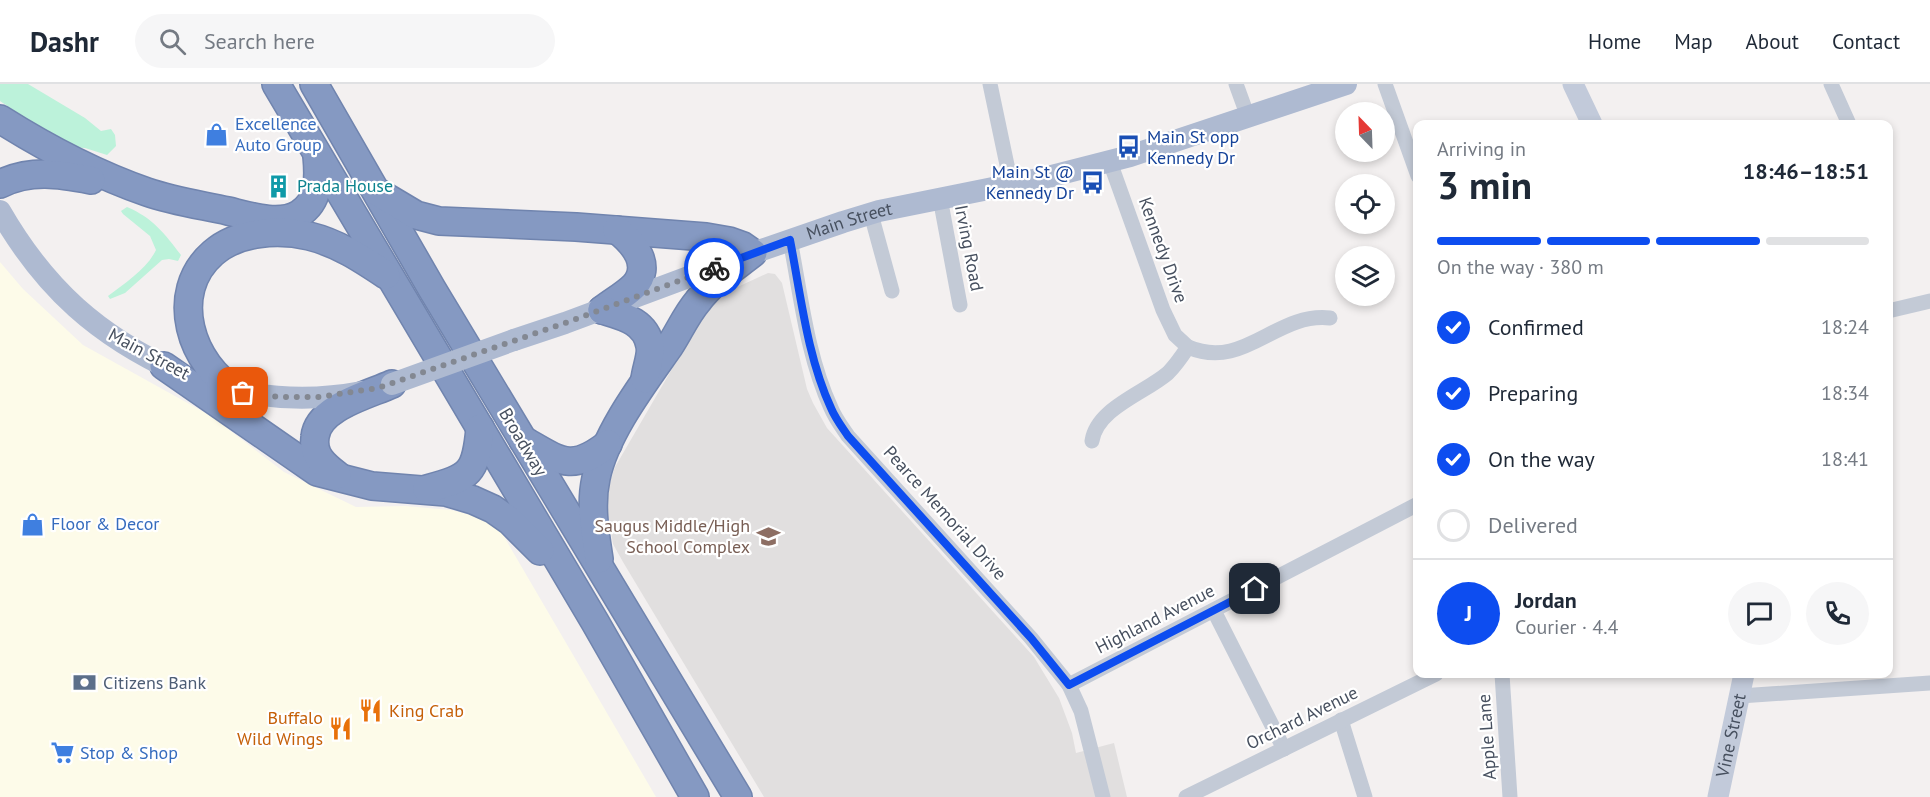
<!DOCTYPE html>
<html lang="en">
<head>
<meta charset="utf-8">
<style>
  :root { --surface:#fff; --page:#f6f6f7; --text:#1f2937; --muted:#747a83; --line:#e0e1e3; --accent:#0d4df0 }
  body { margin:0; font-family:"PT Sans",sans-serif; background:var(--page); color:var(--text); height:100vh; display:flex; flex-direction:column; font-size:22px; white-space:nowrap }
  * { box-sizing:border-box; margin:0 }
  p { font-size:20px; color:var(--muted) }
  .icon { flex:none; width:33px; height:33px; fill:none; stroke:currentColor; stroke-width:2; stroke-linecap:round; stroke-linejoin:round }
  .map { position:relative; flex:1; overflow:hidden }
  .side { position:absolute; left:1413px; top:36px; width:480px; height:558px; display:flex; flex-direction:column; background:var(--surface); border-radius:12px; box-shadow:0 3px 9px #0003 }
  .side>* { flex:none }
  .needle { width:39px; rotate:337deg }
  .tools { position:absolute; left:1335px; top:18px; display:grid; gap:12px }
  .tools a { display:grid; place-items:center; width:60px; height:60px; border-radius:50%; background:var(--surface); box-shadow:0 3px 9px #0003; font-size:30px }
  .pin { position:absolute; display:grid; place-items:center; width:51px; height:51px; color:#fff; margin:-26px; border-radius:12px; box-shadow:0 3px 9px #0006 }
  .courier { position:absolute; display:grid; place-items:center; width:60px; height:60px; margin:-30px; border:4px solid #0d4df0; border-radius:50%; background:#fff; color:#222; box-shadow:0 2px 8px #0007 }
  .headline em { font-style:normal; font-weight:700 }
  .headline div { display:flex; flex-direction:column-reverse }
  .headline { display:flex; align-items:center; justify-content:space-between; height:102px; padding:0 24px }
  h1 { font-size:39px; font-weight:700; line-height:45px }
  .bar { display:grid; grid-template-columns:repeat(4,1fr); gap:9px 6px; align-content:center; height:72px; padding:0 24px }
  .bar i { height:8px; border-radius:4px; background:var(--line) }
  .bar .current { background:var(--accent) }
  .bar p { grid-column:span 4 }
  .line { display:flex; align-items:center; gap:15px; padding:0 24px; border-top:2px solid var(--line) }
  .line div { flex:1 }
  .round { display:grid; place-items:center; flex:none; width:63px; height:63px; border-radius:32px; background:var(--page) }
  ol { padding:0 24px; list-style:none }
  li { display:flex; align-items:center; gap:18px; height:66px }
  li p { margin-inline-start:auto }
  li .icon { padding:6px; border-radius:50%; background:var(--accent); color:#fff; stroke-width:4 }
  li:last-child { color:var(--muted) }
  li i { width:33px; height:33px; border:3px solid var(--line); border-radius:50% }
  header { display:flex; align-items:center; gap:36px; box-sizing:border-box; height:84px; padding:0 30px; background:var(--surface); border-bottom:2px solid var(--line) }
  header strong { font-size:28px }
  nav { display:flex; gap:33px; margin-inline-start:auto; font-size:21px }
  .search { width:420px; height:54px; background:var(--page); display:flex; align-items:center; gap:15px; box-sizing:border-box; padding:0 21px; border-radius:33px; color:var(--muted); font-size:22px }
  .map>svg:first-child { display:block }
  .commercial { fill:#fdfbe9 }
  .education { fill:#e1dfdf }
  .green { fill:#bcf2da }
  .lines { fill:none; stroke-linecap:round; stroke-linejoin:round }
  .highway-casing { stroke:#7084ae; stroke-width:30 }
  .street { stroke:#c3cad6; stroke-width:15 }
  .secondary { stroke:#c2cada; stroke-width:21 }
  .primary { stroke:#aebad1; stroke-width:22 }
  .highway { stroke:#8599c2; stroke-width:27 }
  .primary-bridge { stroke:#aebad1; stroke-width:22 }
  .done { stroke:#838892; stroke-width:6; stroke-dasharray:0 10.8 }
  .route { stroke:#0d4df0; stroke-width:8 }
  .labels { text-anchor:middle; stroke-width:4.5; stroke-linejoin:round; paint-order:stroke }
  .shop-label { font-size:18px; fill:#366cbe; stroke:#fff; text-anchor:start }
  .transit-label { font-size:18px; fill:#164399; stroke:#fff; text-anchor:start }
  .culture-label { font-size:18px; fill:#0d838f; stroke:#fff; text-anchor:start }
  .street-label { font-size:18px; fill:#47505f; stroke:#fff }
  .education-label { font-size:18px; fill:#785e54; stroke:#fff; text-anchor:end }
  .service-label { font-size:18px; fill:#4e5e75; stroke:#fff; text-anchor:start }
  .food-label { font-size:18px; fill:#c56008; stroke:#fff; text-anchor:start }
</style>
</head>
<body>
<header>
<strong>Dashr</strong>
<div class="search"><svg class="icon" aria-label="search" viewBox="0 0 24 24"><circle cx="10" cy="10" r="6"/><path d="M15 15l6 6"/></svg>Search here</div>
<nav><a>Home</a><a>Map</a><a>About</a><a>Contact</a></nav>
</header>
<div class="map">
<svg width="1930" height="713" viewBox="0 0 1930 713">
  <rect width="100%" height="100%" fill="#f3f0f0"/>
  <path class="commercial" d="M 0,178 L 23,205 L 83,261 L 211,332 L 284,388 L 356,423 L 405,422 L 451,426 L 475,432 L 499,444 L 656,713 L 0,713 Z"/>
  <path class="education" d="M 768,189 L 775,190 L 782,199 L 807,305 L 813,319 L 827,344 L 1034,573 L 1059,614 L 1072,649 L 1076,669 L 1114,659 L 1127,713 L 764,713 L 623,478 L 613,460 L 607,425 L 609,400 L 615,383 L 701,235 L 715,219 L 731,206 Z"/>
  <g class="green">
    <path d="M 0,0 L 28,0 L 85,34 L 101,47 L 111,45 L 115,51 L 116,62 L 107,71 L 85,64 L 68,63 L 0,17 Z"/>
    <path d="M 127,123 C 153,134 164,149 181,171 L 178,177 L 169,175 L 162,176 L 125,209 L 110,215 L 108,212 C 125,199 147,185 156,166 L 150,152 L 123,130 L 121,127 Z"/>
  </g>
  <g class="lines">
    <defs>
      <g id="highway">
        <path d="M 276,0 L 595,538 L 695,713"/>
        <path d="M 314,0 L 432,205 L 738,713"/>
        <path d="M 0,35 C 46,64 95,90 147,108 C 173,117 201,121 228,127 C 249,132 279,142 299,130 C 320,117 319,93 317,72"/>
        <path d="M 0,100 C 31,85 59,90 91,96"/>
        <path d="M 379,109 L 416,131 L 439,137 L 576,143 L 706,153 L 729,157 L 743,162 L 753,169 C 734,184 712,198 698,217 C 686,231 679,248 669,263 C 643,300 605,350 596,394 C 590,421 595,449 599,475"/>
        <path d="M 602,226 C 612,218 625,211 634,202 C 653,182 634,159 617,146"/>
        <path d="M 602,226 C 622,232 646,237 650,262 C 652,271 646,285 645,295"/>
        <path d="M 164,282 L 317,388 L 372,402 L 446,408 L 473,416 L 493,425 L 510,437 L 540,467"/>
        <path d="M 238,308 C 191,282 167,209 213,169 C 238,147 279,145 309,152 C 338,159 362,175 386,191"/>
        <path d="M 523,356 C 560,377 571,389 608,360"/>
        <path d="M 337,391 C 324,381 312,371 315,353 C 318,323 368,311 392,300"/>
        <path d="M 427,405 C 470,393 476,390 480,344"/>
      </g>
    </defs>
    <use href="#highway" class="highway-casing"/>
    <g class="street">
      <path d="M 990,0 L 1011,100"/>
      <path d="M 1236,0 L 1248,33"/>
      <path d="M 1385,0 L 1418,92"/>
      <path d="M 1831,0 L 1849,40"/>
      <path d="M 940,114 L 960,221"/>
      <path d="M 871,130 L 892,207"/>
      <path d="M 790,156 C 801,212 807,272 831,324 C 835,334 842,343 848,352 L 1031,554 L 1069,601 L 1081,627 L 1103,713"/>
      <path d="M 1888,227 L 1930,217"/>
      <path d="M 1188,263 C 1245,287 1275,228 1330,234"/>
      <path d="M 1092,357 C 1097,324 1145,309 1168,289 C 1176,281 1182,272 1188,263 L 1175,251 L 1163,226 L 1110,78"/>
      <path d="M 1214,527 L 1284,665"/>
      <path d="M 1502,590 L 1510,713"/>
      <path d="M 1069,601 L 1418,420"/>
      <path d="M 1740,612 L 1930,599"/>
      <path d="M 1341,636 L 1365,713"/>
      <path d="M 1186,713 L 1436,590"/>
    </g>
    <g class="secondary">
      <path d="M 1573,0 L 1592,40"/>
      <path id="s1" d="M 1718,713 L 1744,590"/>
    </g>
    <g class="primary">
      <path d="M 0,127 C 45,205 98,252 179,289"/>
      <path id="s2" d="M 514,256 L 565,239 L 753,169 L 843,138 L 879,127 L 1048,93 L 1130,72 L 1346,0"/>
      <path d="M 222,304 C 268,315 315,317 362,308"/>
    </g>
    <use href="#highway" class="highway"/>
    <path class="primary-bridge" d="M 392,300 L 514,256"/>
  </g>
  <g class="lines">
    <path class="done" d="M 243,309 L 280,313 L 319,313 L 378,304 L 565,239 L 714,184"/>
    <path class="route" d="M 714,184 L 790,156 C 801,212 807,272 831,324 C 835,334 842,343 848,352 L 1031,554 L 1069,601 L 1255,505"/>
  </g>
  <defs>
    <symbol id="shop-bare" viewBox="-9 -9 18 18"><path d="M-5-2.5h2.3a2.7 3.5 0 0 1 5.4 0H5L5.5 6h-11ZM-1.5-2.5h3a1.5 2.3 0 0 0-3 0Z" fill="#3f7fe0" stroke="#fff" stroke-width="2.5" paint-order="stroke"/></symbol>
    <symbol id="bus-bare" viewBox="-9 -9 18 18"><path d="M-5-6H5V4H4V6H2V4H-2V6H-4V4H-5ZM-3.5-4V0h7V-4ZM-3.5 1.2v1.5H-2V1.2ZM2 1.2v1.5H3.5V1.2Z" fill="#1a4fb4" stroke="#fff" stroke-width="2.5" paint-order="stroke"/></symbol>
    <symbol id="building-bare" viewBox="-9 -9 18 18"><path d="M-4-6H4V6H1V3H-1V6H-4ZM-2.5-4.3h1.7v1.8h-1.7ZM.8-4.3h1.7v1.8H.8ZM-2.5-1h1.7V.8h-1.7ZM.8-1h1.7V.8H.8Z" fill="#0f9aa8" stroke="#fff" stroke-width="2.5" paint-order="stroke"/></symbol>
    <symbol id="school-bare" viewBox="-9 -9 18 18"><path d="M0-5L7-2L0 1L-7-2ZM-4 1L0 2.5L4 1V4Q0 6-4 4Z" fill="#8d6e63" stroke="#fff" stroke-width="2.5" paint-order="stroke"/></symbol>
    <symbol id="bank-bare" viewBox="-9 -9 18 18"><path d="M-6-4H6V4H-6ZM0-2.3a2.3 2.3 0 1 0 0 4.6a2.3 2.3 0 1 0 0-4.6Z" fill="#5c6f8a" stroke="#fff" stroke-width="2.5" paint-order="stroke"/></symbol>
    <symbol id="restaurant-bare" viewBox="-9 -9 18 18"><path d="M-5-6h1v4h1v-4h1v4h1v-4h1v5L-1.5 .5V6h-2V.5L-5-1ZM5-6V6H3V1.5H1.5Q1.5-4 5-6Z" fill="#e8710a" stroke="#fff" stroke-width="2.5" paint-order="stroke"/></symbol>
    <symbol id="supermarket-bare" viewBox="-9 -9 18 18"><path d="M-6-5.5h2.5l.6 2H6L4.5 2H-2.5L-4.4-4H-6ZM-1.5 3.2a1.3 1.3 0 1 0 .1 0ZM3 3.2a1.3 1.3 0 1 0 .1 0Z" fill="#3f7fe0" stroke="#fff" stroke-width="2.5" paint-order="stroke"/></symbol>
  </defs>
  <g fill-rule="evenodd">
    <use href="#shop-bare" x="200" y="34" width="33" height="33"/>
    <use href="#bus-bare" x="1112" y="46" width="33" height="33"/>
    <use href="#bus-bare" x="1076" y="82" width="33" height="33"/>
    <use href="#building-bare" x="262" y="86" width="33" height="33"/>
    <use href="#shop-bare" x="16" y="424" width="33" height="33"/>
    <use href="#school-bare" x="752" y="436" width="33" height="33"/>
    <use href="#bank-bare" x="68" y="582" width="33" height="33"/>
    <use href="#restaurant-bare" x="354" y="610" width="33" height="33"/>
    <use href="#restaurant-bare" x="324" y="628" width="33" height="33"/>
    <use href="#supermarket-bare" x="46" y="652" width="33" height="33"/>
  </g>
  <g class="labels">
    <g class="shop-label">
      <text x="235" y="46">Excellence<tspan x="235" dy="21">Auto Group</tspan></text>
      <text x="51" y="446">Floor &amp; Decor</text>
      <text x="80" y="675">Stop &amp; Shop</text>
    </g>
    <g class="transit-label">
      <text x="1147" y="59">Main St opp<tspan x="1147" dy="21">Kennedy Dr</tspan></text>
      <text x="1074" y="94" text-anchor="end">Main St @<tspan x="1074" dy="21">Kennedy Dr</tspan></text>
    </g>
    <g class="culture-label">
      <text x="297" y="108">Prada House</text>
    </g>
    <g class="street-label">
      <text dy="6" stroke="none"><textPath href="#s2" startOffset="356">Main Street</textPath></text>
      <text transform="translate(969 164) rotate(79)" y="6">Irving Road</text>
      <text transform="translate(1163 166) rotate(70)" y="6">Kennedy Drive</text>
      <text transform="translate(149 270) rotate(28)" y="6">Main Street</text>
      <text transform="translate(523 358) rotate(59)" y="6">Broadway</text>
      <text transform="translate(945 429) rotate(48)" y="6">Pearce Memorial Drive</text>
      <text transform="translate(1155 535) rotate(-27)" y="6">Highland Avenue</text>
      <text transform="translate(1302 634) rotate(-26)" y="6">Orchard Avenue</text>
      <text dy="6" stroke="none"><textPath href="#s1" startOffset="63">Vine Street</textPath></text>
      <text transform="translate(1487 653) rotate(-94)" y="6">Apple Lane</text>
    </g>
    <g class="education-label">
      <text x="750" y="448">Saugus Middle/High<tspan x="750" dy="21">School Complex</tspan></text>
    </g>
    <g class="service-label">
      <text x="103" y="605">Citizens Bank</text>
    </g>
    <g class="food-label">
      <text x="389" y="633">King Crab</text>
      <text x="323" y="640" text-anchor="end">Buffalo<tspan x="323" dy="21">Wild Wings</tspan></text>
    </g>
  </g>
</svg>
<div class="tools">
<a><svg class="needle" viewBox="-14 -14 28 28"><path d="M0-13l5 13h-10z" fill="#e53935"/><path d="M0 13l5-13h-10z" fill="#747a83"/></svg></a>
<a><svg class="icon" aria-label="locate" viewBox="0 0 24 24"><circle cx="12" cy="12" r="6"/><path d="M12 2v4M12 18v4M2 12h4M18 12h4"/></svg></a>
<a><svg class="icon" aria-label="layers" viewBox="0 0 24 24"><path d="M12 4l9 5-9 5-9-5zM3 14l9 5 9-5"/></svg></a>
</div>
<div class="pin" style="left:243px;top:309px;background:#ea580c"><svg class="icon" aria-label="bag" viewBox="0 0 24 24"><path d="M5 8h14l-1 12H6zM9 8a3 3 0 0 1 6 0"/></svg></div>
<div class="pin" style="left:1255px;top:505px;background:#1f2937"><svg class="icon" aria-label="home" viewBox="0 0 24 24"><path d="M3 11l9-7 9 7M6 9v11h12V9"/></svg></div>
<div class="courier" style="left:714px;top:184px"><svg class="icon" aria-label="bike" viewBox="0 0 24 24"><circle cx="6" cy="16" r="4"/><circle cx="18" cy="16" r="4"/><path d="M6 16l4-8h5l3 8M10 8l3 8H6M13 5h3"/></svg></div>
<section class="side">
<div class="headline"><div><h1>3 min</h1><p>Arriving in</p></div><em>18:46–18:51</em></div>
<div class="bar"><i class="current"></i><i class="current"></i><i class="current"></i><i></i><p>On the way · 380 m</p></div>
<ol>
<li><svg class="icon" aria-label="check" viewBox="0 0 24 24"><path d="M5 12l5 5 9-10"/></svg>Confirmed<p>18:24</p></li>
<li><svg class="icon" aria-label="check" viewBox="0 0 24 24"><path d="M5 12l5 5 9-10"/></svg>Preparing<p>18:34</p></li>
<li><svg class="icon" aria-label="check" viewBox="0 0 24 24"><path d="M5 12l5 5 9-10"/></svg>On the way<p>18:41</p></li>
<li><i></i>Delivered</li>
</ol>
<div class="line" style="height:108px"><b class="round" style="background:var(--accent);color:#fff">J</b><div><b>Jordan</b><p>Courier · 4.4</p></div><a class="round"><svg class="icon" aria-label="chat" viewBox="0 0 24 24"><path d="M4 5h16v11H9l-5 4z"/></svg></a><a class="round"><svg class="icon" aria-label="phone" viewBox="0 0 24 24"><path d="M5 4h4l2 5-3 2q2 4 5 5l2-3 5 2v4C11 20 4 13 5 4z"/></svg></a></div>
</section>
</div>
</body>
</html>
